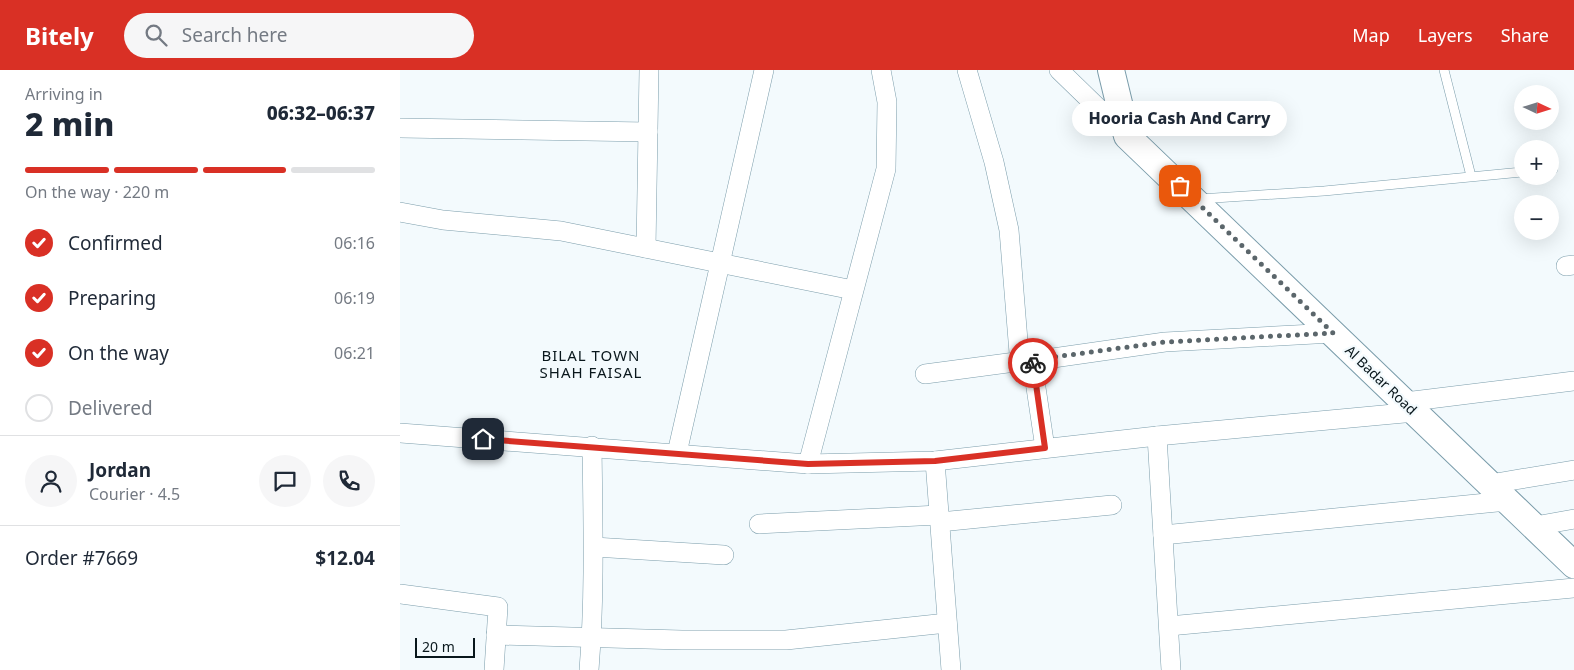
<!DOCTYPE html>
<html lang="en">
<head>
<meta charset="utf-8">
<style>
  :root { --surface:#fff; --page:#f6f6f7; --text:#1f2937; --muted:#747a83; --line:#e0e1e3; --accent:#d93025 }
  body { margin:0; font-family:"Noto Sans",sans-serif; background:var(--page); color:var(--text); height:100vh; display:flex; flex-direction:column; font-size:19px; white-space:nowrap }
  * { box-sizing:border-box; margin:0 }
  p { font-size:16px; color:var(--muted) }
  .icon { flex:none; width:28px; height:28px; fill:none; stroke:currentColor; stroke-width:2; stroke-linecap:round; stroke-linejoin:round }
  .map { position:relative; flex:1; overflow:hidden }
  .drawer { display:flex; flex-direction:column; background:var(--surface); width:400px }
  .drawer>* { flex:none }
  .needle { width:32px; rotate:94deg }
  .tools { position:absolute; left:1114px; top:15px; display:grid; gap:10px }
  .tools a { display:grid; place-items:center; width:45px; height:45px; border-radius:50%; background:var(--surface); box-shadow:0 5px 20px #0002; font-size:25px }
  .scale { position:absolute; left:15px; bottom:12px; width:60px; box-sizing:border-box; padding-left:5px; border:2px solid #09171c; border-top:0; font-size:14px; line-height:18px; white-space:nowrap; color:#09171c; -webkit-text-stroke:4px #f3fafd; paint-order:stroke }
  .pin { position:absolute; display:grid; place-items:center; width:42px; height:42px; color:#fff; margin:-21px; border-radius:10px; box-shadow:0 2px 8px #0006 }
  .courier { position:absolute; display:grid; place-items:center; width:50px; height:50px; margin:-25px; border:4px solid #d93025; border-radius:50%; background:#fff; color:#222; box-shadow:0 1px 6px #0007 }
  .bubble { position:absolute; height:35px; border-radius:18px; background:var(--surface); box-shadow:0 5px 20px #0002; font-size:16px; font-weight:800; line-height:35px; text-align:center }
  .summary em { font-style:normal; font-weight:800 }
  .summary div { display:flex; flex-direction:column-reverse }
  .summary { display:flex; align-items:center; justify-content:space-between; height:85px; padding:0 25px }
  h1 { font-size:32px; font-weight:800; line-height:38px }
  .bar { display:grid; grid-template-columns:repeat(4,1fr); gap:8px 5px; align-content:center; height:60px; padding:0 25px }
  .bar i { height:6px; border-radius:4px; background:var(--line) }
  .bar .on { background:var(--accent) }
  .bar p { grid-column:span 4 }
  .line { display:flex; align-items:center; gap:12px; padding:0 25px; border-top:1px solid var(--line) }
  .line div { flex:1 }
  .round { display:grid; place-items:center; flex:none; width:52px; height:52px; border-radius:26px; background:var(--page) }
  ol { padding:0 25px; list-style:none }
  li { display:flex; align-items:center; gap:15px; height:55px }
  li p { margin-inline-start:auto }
  li .icon { padding:5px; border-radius:50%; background:var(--accent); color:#fff; stroke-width:4 }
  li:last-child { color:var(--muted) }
  li i { width:28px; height:28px; border:2px solid var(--line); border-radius:50% }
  header { display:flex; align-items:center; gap:30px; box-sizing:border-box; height:70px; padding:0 25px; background:var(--accent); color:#fff }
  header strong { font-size:24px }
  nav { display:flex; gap:28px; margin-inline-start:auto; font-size:18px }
  .search { width:350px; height:45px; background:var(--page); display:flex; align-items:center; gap:12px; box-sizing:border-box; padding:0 18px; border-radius:28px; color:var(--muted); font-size:19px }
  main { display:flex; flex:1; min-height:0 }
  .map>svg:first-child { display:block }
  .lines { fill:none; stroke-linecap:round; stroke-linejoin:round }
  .lane-casing { stroke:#7b9dab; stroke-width:10 }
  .street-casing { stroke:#7b9dab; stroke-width:20 }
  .secondary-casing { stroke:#7b9dab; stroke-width:28 }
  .lane { stroke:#fff; stroke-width:9 }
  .street { stroke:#fff; stroke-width:19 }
  .secondary { stroke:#fff; stroke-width:26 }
  .done { stroke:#5b666b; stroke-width:5; stroke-dasharray:0 9 }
  .route { stroke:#d93025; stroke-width:6 }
  .labels { text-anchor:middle; stroke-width:4.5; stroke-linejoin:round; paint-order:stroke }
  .street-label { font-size:14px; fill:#09171c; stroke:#f3fafd }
  .neighbourhood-label { font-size:15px; letter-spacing:1px; fill:#09171c; stroke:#f3fafd }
</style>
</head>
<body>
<header>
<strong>Bitely</strong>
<div class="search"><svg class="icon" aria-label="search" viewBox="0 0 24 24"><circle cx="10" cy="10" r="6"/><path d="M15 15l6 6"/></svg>Search here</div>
<nav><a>Map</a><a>Layers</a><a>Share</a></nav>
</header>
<main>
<section class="drawer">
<div class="summary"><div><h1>2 min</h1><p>Arriving in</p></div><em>06:32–06:37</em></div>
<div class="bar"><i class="on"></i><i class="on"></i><i class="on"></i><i></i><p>On the way · 220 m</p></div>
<ol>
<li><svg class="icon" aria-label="check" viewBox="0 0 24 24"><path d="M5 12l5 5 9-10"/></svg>Confirmed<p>06:16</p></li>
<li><svg class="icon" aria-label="check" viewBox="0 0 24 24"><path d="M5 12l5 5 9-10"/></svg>Preparing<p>06:19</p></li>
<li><svg class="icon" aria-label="check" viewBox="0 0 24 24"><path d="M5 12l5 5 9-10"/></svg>On the way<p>06:21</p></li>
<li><i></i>Delivered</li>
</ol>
<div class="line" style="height:90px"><a class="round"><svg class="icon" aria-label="person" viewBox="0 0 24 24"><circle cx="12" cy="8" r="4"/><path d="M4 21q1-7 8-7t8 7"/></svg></a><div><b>Jordan</b><p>Courier · 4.5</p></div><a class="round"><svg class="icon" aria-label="chat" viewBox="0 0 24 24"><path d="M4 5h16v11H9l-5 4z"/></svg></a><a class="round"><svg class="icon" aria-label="phone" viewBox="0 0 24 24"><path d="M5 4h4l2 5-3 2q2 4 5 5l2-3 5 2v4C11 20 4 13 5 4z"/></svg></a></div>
<div class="line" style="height:65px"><div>Order #7669</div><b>$12.04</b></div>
</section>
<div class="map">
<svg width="1174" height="600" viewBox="0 0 1174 600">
  <rect width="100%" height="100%" fill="#f3fafd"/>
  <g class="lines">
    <defs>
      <g id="lane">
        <path d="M 1044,0 L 1071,106"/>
        <path d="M 1150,100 L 1153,99"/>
        <path d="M 799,129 L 924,121 L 1122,102"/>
      </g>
      <g id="street">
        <path d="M 567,0 L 594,92 L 609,160 L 619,283 C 622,289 626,290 632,291 L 765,272 L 933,263"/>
        <path d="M 659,0 L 727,66"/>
        <path d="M 0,58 L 248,62"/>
        <path d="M 0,142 L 43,150 L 161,161 L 453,220"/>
        <path d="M 246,178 L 249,0"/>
        <path d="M 1166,196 L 1174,195"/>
        <path d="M 632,291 L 645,378"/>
        <path d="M 525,304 L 623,291"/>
        <path d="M 1005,332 L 1174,311"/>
        <path d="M 0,363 L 408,394 L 535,391 L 757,366 L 1015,342"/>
        <path d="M 757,366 L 771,600"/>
        <path d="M 277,383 L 364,0"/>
        <path d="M 535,391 L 551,600"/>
        <path d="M 408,394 L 486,99 L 487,32 L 481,0"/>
        <path d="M 1090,414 L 1174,400"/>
        <path d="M 540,452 L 712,435"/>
        <path d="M 359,454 L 539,445"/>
        <path d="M 1135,456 L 1174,449"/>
        <path d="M 763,465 L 1107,431"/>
        <path d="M 194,477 L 324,485"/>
        <path d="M 0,524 L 98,537 L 94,600"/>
        <path d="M 769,556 L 1174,518"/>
        <path d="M 96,565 L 282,570 L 386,570 L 547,553"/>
        <path d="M 189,600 C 195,526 193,451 192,376"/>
      </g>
      <path id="secondary" d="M 711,0 L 727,66 L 1174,495"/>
    </defs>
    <use href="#lane" class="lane-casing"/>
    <use href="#street" class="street-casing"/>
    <use href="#secondary" class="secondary-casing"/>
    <use href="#lane" class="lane"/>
    <use href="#street" class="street"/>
    <use href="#secondary" class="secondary"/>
  </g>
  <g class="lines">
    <path class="done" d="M 633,293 L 632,290 L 765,272 L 933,263 L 780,116"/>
    <path class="route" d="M 83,369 L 408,394 L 535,391 L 645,378 L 633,293"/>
  </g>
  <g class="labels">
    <g class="street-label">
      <text transform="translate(981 310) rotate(44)" y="5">Al Badar Road</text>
    </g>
    <g class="neighbourhood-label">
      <text x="191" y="291">BILAL TOWN<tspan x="191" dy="17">SHAH FAISAL</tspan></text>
    </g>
  </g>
</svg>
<div class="tools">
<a><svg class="needle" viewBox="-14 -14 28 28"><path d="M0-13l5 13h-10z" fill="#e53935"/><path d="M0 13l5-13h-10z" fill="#747a83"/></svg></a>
<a>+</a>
<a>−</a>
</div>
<div class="scale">20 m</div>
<div class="pin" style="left:780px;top:116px;background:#ea580c"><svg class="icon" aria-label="bag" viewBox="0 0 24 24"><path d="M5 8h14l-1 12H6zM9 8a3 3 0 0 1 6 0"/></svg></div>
<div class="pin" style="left:83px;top:369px;background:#1f2937"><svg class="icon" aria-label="home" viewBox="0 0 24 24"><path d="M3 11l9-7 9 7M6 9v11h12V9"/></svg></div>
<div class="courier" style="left:633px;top:293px"><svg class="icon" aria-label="bike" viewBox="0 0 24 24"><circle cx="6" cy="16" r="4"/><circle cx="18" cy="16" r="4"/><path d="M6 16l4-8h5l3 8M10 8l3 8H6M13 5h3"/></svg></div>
<div class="bubble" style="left:672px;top:31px;width:215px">Hooria Cash And Carry</div>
</div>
</main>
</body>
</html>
